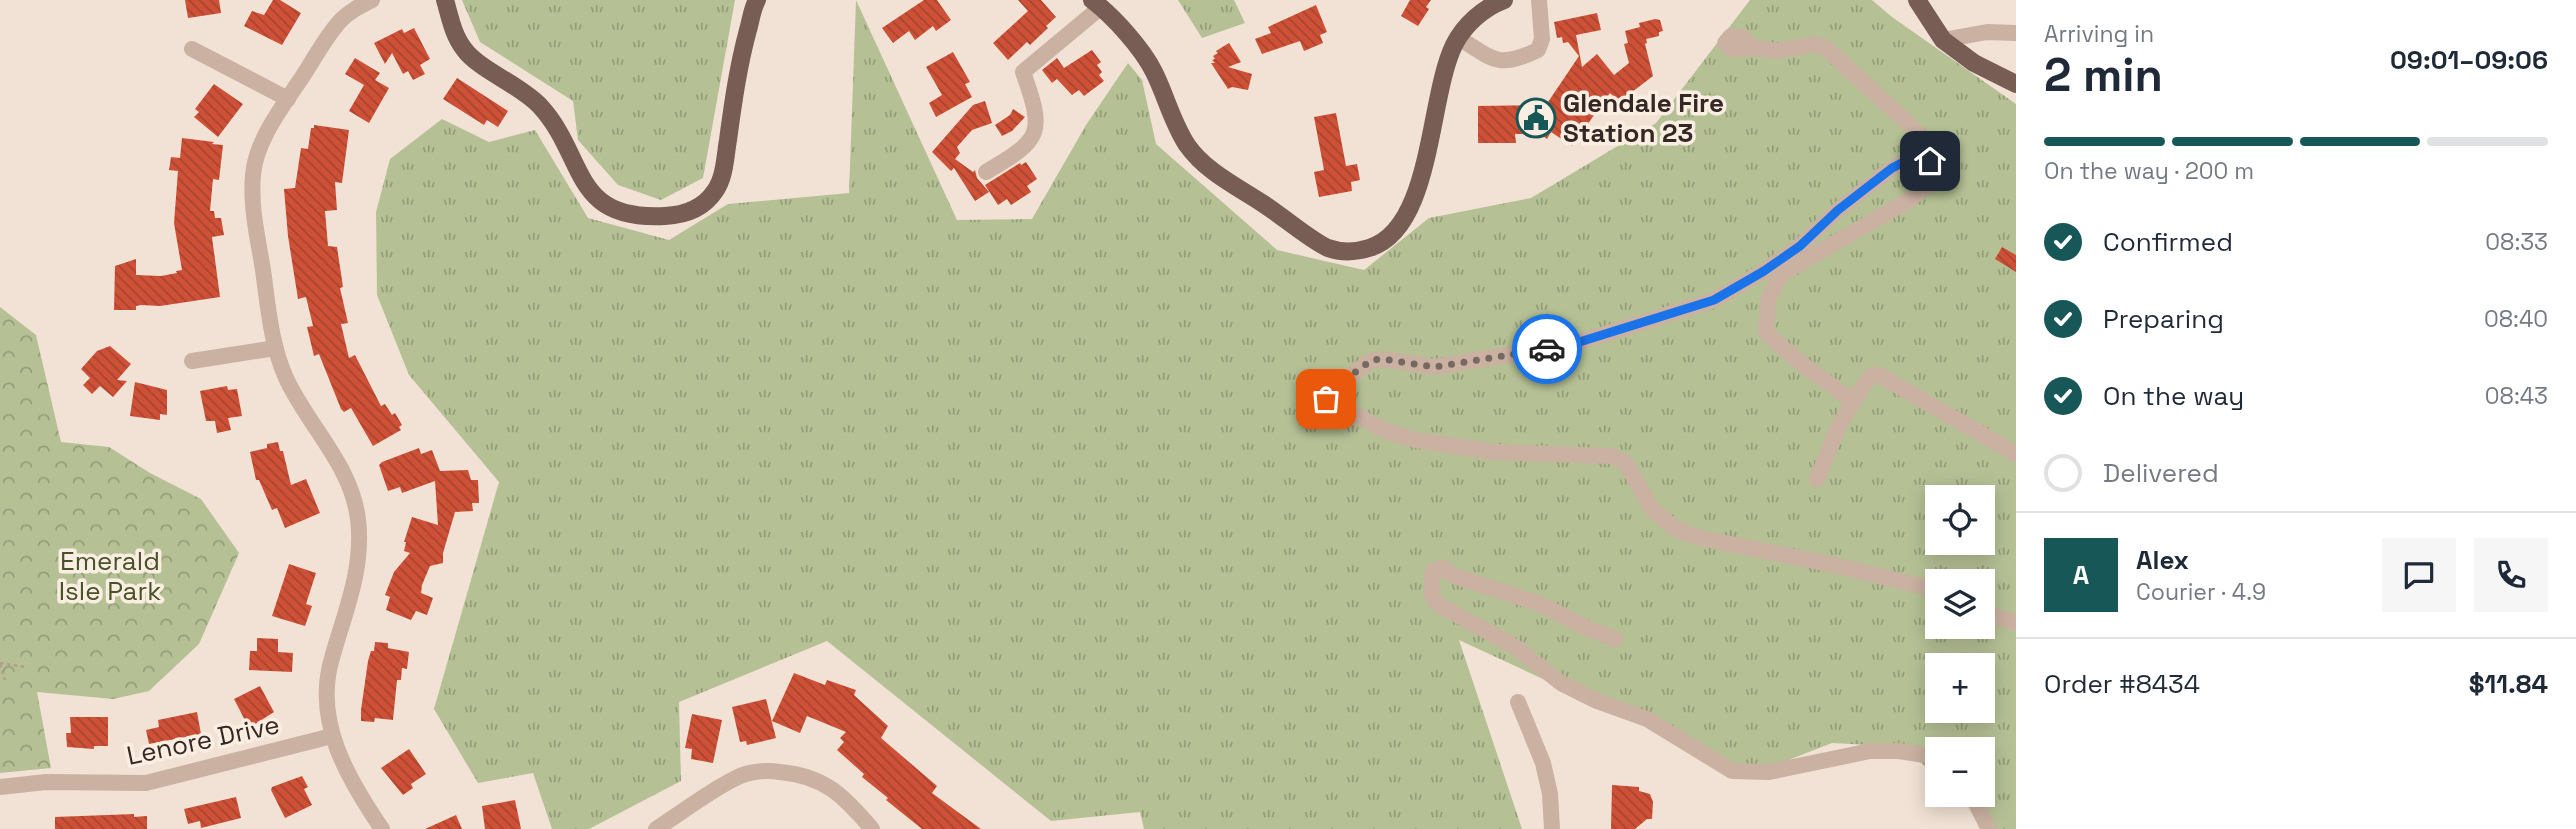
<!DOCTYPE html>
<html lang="en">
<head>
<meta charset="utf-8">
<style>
  :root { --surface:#fff; --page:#f6f6f7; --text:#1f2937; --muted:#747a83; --line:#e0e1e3; --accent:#185757 }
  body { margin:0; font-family:"Space Grotesk",sans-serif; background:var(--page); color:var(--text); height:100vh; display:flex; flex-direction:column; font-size:26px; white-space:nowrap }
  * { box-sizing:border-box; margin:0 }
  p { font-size:23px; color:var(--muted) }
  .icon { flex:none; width:38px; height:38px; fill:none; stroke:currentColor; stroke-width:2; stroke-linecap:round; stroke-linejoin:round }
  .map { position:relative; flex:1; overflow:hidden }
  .side { display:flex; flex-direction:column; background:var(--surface); width:560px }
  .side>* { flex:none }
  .fabs { position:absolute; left:1925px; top:485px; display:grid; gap:14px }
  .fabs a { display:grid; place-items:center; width:70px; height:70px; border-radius:0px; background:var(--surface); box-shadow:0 4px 18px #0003; font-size:35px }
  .pin { position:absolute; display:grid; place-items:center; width:60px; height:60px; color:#fff; margin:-30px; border-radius:14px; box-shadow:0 4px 10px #0006 }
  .courier { position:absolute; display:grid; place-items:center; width:70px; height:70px; margin:-35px; border:5px solid #1a73e8; border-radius:50%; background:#fff; color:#222; box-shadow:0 2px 9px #0007 }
  .headline em { font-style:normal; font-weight:700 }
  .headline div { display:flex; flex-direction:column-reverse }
  .headline { display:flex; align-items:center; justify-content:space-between; height:119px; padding:0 28px }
  h1 { font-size:46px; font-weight:700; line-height:52px }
  .bar { display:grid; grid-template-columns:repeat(4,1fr); gap:10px 7px; align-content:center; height:84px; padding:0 28px }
  .bar i { height:9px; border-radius:5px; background:var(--line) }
  .bar .on { background:var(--accent) }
  .bar p { grid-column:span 4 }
  .line { display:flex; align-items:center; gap:18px; padding:0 28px; border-top:2px solid var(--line) }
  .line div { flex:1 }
  .round { display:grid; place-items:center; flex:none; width:74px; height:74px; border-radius:0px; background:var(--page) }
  ol { padding:0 28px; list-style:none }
  li { display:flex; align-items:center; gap:21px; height:77px }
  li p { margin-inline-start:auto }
  li .icon { padding:7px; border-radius:50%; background:var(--accent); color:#fff; stroke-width:4 }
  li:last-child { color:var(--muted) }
  li i { width:38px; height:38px; border:4px solid var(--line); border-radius:50% }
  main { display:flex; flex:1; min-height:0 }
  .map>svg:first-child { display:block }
  .grass { fill:url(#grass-tufts); fill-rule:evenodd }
  .forest { fill:url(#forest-crowns) }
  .building { fill:url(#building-back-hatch) }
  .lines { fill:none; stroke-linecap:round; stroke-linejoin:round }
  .path { stroke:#b69a8b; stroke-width:2.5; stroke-dasharray:3.5 3.5; stroke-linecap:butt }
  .minor { stroke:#cab1a1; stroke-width:16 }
  .major { stroke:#775d54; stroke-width:18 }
  .done { stroke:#766962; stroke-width:7; stroke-dasharray:0 12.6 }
  .route { stroke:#1a73e8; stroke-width:9 }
  .labels { text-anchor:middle; stroke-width:7; stroke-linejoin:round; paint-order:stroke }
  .poi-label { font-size:26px; font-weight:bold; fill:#342824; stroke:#faede1; text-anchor:start }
  .park-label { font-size:26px; fill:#465327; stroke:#faede1 }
  .street-label { font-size:26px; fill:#342824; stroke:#faede1 }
</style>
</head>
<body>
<main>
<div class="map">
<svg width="2016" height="829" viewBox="0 0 2016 829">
  <defs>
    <pattern id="grass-tufts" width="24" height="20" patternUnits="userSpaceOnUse" patternTransform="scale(1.75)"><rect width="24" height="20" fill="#b5c195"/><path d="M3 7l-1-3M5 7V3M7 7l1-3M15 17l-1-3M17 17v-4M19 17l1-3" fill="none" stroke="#949d79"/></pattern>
    <pattern id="forest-crowns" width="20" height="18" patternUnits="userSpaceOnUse" patternTransform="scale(1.75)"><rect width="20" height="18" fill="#b5c195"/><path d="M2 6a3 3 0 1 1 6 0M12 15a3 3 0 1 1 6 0" fill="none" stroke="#949d79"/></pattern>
    <pattern id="building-back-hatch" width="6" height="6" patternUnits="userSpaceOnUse" patternTransform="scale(1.75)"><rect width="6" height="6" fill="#ce5137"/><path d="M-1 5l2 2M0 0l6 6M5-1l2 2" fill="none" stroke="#a8432e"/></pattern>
  </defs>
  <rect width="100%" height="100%" fill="#f2e2d5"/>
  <g class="grass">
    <path d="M 462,0 L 735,0 L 703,178 L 661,200 L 618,185 L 578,140 L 573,101 L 480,42 Z"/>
    <path d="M 856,0 L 957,220 L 1032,219 L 1086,125 L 1128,63 L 1142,80 L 1156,144 L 1277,250 L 1364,270 L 1429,218 L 1531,198 L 1656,123 L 1750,0 L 1872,0 L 1892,17 L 2016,104 L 2016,829 L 1980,829 L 1971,809 L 1955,795 L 1983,794 L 1983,749 L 1937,749 L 1937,778 L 1905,747 L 1832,743 L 1750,775 L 1459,640 L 1522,829 L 1144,829 L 1140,812 L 1051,821 L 827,641 L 679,702 L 681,781 L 589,829 L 552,829 L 533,773 L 478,783 L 434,709 L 499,482 L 409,375 L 377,295 L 376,212 L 390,159 L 442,119 L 489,142 L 535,130 L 588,218 L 669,240 L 728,204 L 849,193 ZM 1937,497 L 1983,497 L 1983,542 L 1937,542 ZM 1937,581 L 1983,581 L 1983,626 L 1937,626 ZM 1937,665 L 1983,665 L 1983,710 L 1937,710 Z"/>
    <path d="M 1178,0 L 1234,0 L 1245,23 L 1202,38 Z"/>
  </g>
  <path class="forest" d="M 0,307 L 36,335 L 61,442 L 109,447 L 150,473 L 201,499 L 239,553 L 199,644 L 149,691 L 113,699 L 37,692 L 51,768 L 0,773 Z"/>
  <g class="building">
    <path d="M 185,0 L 219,0 L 221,13 L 188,18 Z"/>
    <path d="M 273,0 L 280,0 L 301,13 L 282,45 L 244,26 L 252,11 L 264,15 Z"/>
    <path d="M 924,0 L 937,0 L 951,20 L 936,31 L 933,26 L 915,40 L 909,31 L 893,43 L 882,28 Z"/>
    <path d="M 1018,0 L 1041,0 L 1056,17 L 1046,26 L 1048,28 L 1030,45 L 1027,42 L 1008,60 L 993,43 L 1028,11 Z"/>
    <path d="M 1410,0 L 1431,0 L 1426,7 L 1429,9 L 1418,26 L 1401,16 Z"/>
    <path d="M 1316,5 L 1327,32 L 1320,35 L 1323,43 L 1304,51 L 1300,41 L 1262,54 L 1255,39 L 1271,33 L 1268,27 Z"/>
    <path d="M 1597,13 L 1601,30 L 1576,35 L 1582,67 L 1597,54 L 1614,75 L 1629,63 L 1624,44 L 1628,43 L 1625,31 L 1640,27 L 1639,23 L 1655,19 L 1660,20 L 1663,31 L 1659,32 L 1659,36 L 1646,39 L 1647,43 L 1645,44 L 1653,76 L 1619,102 L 1610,93 L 1572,146 L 1551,132 L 1547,139 L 1541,134 L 1515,134 L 1516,143 L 1478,143 L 1478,106 L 1546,105 L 1579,56 L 1568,42 L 1563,43 L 1562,37 L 1557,38 L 1554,22 Z"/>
    <path d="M 414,28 L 430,59 L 420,65 L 425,74 L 413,80 L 408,71 L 403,74 L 392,53 L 385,64 L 374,43 L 402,29 L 404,33 Z"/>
    <path d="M 1229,43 L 1241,62 L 1228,67 L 1252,74 L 1248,90 L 1232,87 L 1228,89 L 1211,63 L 1215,63 L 1212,60 L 1215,59 L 1213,56 L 1218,53 L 1216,51 Z"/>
    <path d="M 1092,50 L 1101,62 L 1097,65 L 1102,72 L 1099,75 L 1104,81 L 1084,96 L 1079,90 L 1072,95 L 1057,79 L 1052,83 L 1042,70 L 1057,58 L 1064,68 Z"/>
    <path d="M 953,52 L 970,82 L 965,84 L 972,97 L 936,117 L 929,103 L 942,95 L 926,67 Z"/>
    <path d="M 355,58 L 380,73 L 375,80 L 389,88 L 369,123 L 349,111 L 364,85 L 345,74 Z"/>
    <path d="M 457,78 L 508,111 L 498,127 L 487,120 L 484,125 L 443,99 Z"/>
    <path d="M 214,84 L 243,104 L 218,137 L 194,117 L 199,112 L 195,109 Z"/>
    <path d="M 985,101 L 992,123 L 972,130 L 957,147 L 960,153 L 955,159 L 973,172 L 975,170 L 977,178 L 989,192 L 975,201 L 954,168 L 951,171 L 932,152 L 973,105 Z"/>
    <path d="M 1013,109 L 1025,117 L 1012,131 L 1002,136 L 995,125 L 1010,115 Z"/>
    <path d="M 1336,113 L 1346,166 L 1357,164 L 1360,180 L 1351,182 L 1352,191 L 1319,197 L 1314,172 L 1324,170 L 1314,117 Z"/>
    <path d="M 314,125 L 349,130 L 342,183 L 335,182 L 337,210 L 325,211 L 328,246 L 337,247 L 343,287 L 340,288 L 348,323 L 341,324 L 349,358 L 355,355 L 381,406 L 385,404 L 392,415 L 395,413 L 402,425 L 399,427 L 401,430 L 373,446 L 351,408 L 344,412 L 341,409 L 319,354 L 314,356 L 307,327 L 313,326 L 306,297 L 298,299 L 288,236 L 284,189 L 295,188 L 301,148 L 308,149 L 311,128 L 314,128 Z"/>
    <path d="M 182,138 L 214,142 L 212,144 L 223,145 L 219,180 L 213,179 L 210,211 L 214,211 L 215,218 L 221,218 L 224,235 L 212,237 L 220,297 L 160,306 L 141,305 L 136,306 L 136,310 L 114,310 L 115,266 L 136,259 L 136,275 L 161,276 L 177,273 L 176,271 L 182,270 L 174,223 L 178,171 L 169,170 L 171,157 L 180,158 Z"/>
    <path d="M 1026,162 L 1037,179 L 1027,186 L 1031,192 L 1011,205 L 1007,199 L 998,205 L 985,185 L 1020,163 L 1021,165 Z"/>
    <path d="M 2002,247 L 2016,255 L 2016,272 L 1995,259 Z"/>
    <path d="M 110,346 L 131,364 L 117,380 L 127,381 L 113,397 L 100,386 L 92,394 L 83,385 L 90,378 L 81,369 L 97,351 Z"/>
    <path d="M 135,382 L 167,390 L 167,415 L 160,414 L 160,420 L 130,416 Z"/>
    <path d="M 227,386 L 228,390 L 237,389 L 242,416 L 228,418 L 231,430 L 217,433 L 215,421 L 206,421 L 200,391 Z"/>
    <path d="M 278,442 L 280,451 L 283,451 L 291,485 L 306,479 L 320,513 L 285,528 L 277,508 L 272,510 L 259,480 L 256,480 L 250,452 L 267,448 L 267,444 Z"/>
    <path d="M 419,448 L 421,454 L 432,450 L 440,471 L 468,470 L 471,480 L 478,480 L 479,503 L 472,503 L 473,511 L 455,512 L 443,553 L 443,563 L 430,566 L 422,585 L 421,593 L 433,598 L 427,615 L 416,611 L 411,620 L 386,610 L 390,597 L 385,595 L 394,572 L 410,553 L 404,551 L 406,542 L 404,542 L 412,517 L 438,525 L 435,481 L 402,493 L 400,487 L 388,491 L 379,465 L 382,462 Z"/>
    <path d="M 289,564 L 316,573 L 306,604 L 312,606 L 305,626 L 272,616 Z"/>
    <path d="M 257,638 L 278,639 L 278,652 L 293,653 L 292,672 L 249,670 L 250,651 L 257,651 Z"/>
    <path d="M 375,642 L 388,643 L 388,648 L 409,652 L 407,669 L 402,668 L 401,680 L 397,680 L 393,720 L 375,718 L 374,722 L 361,721 L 361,710 L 368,661 L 371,651 L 374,651 Z"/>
    <path d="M 794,673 L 825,685 L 827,680 L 856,690 L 854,695 L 888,726 L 881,738 L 937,786 L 932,793 L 981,829 L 922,829 L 886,800 L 888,798 L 862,777 L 864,774 L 837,750 L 844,742 L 840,738 L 846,732 L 807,716 L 800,733 L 772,721 Z"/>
    <path d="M 260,686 L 274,712 L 249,728 L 234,699 Z"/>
    <path d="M 766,699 L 776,738 L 747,745 L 746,741 L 740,742 L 732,707 Z"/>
    <path d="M 197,712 L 201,734 L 149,744 L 146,730 L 159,727 L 158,720 Z"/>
    <path d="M 692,714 L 722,720 L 713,763 L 691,759 L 692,749 L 685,748 Z"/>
    <path d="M 70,717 L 108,717 L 108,746 L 94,746 L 94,749 L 67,747 L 66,733 L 71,733 Z"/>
    <path d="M 409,749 L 426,774 L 411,784 L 413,788 L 403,795 L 381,768 Z"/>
    <path d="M 302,776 L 308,787 L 304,789 L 312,805 L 285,818 L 271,790 L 272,787 Z"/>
    <path d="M 1612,785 L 1639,787 L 1639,791 L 1650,794 L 1653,802 L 1652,819 L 1647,819 L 1635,829 L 1611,829 Z"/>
    <path d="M 236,797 L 241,818 L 201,828 L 200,821 L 188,824 L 184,809 Z"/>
    <path d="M 515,800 L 521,829 L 485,829 L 482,806 Z"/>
    <path d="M 134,814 L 134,817 L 147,816 L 147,829 L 55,829 L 55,817 Z"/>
    <path d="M 456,815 L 462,829 L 425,829 Z"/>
  </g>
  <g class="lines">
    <g class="path">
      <path d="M 0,663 L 25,667"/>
      <path d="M 0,664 L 5,680"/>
    </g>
    <g class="minor">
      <path d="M 372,0 C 360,6 350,11 341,20 C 328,34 318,52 308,68 C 288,100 256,137 253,175 C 250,207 258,239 263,270 C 268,306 271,345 286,378 C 308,426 351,464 358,519 C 364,569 345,611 332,658 C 313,721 348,779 382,829"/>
      <path d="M 1731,36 L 1742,37 L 1753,48 L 1732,49 L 1725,43 Z"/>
      <path d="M 1459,38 C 1494,60 1498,69 1538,50 L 1542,39 L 1539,0"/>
      <path d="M 1943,40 L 1987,32 L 2016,33"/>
      <path d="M 1753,48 L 1778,51 L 1815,44 L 1826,48 L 1914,129 L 1929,149 L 1928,175 L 1925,187 L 1911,199 L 1781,274 L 1768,300 L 1766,333 L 1798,361 L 1853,401"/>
      <path d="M 192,49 L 288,99"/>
      <path d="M 1929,149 L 1892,168 L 1838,210 L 1800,246 L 1764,271 L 1714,300 L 1573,344 L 1434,367 L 1383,359 L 1372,360 L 1346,379 L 1320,392 L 1326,399 L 1386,431 L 1416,440 L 1493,452 L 1611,456 L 1626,463 L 1651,508 L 1673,527 L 1696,537 L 1834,565 L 1937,590"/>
      <path d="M 986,172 C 1042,139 1045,134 1023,72 L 1101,7"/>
      <path d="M 192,361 L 275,348"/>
      <path d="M 1817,479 L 1840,423 L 1868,379 L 1873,375 L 1879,375 L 2016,454"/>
      <path d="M 1983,612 L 2016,623"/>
      <path d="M 1615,639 L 1589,629 L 1540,604 L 1454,576 L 1443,568 L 1433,571 L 1431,594 L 1439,605 L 1514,646 L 1561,683 L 1597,701 L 1647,719 L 1732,771 L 1769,772 L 1870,751 L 1899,751 L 1937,757"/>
      <path d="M 1518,702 L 1543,763 L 1550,794 L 1552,829"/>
      <path d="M 0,787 L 46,782 L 146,783 L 332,736"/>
      <path d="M 1971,794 L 1989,829"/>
      <path d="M 656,829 C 681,813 712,789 738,777 C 750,771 767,770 780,772 C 825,776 844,796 872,829"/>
    </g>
    <g class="major">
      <path d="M 445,0 C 450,17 453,35 464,49 C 479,70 519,84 540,106 C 587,157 570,221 665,216 C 685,215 703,209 715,191 C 725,177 725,157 728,140 C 733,103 738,67 748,30 C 751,20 752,9 757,0"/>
      <path d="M 1092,0 C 1114,17 1142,48 1154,72 C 1166,96 1172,122 1187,145 C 1205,171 1236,186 1262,203 C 1280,214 1311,241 1328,248 C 1342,253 1356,252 1369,248 C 1433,229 1428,98 1454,45 C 1464,25 1483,8 1504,0"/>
      <path d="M 1917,0 L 1943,40 L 1974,63 L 2016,84"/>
    </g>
  </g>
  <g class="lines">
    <path class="done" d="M 1326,399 L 1320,391 L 1346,379 L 1372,360 L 1383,359 L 1434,367 L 1547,349"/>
    <path class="route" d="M 1547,349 L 1573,344 L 1714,300 L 1764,271 L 1800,246 L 1838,210 L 1892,168 L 1929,149 L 1930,161"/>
  </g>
  <defs>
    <symbol id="civic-ring" viewBox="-11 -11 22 22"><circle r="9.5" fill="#faede1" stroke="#185757" stroke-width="1.5"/><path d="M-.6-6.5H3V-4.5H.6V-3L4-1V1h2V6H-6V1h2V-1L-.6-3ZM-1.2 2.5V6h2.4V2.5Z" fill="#185757"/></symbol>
  </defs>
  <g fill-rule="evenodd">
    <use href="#civic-ring" x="1514" y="96" width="44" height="44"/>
  </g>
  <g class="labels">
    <g class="poi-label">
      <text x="1563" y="112">Glendale Fire<tspan x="1563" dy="30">Station 23</tspan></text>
    </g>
    <g class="park-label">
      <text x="110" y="570">Emerald<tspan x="110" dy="30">Isle Park</tspan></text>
    </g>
    <g class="street-label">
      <text transform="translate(203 740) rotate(-12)" y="9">Lenore Drive</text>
    </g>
  </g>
</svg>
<div class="fabs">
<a><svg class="icon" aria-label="locate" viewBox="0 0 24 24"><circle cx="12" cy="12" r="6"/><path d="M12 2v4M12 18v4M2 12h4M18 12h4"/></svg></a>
<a><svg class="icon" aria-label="layers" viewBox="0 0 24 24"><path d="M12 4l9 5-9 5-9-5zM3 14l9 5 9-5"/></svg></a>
<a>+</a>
<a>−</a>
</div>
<div class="pin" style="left:1326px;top:399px;background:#ea580c"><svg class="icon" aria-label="bag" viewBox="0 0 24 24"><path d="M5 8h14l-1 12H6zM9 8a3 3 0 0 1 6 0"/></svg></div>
<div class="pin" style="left:1930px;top:161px;background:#1f2937"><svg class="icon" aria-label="home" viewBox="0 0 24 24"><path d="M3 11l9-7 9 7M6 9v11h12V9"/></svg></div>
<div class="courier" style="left:1547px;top:349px"><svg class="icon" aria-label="car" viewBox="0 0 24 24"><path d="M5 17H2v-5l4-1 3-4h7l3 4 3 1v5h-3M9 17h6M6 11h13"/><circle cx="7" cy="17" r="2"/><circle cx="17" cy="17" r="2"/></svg></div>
</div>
<section class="side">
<div class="headline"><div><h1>2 min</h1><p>Arriving in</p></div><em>09:01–09:06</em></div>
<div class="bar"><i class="on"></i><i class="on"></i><i class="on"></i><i></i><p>On the way · 200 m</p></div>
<ol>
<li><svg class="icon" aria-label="check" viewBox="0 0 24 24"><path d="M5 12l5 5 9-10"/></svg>Confirmed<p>08:33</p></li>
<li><svg class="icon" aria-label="check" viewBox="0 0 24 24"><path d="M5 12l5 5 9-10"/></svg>Preparing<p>08:40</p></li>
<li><svg class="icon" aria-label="check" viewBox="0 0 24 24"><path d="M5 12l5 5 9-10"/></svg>On the way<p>08:43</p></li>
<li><i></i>Delivered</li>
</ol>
<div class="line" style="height:126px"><b class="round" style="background:var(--accent);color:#fff">A</b><div><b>Alex</b><p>Courier · 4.9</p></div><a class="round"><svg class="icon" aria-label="chat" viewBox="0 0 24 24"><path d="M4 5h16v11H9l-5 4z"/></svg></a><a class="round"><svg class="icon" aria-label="phone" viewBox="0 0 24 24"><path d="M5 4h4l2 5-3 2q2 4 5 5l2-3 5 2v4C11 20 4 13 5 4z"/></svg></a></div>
<div class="line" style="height:91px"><div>Order #8434</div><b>$11.84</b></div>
</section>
</main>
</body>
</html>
